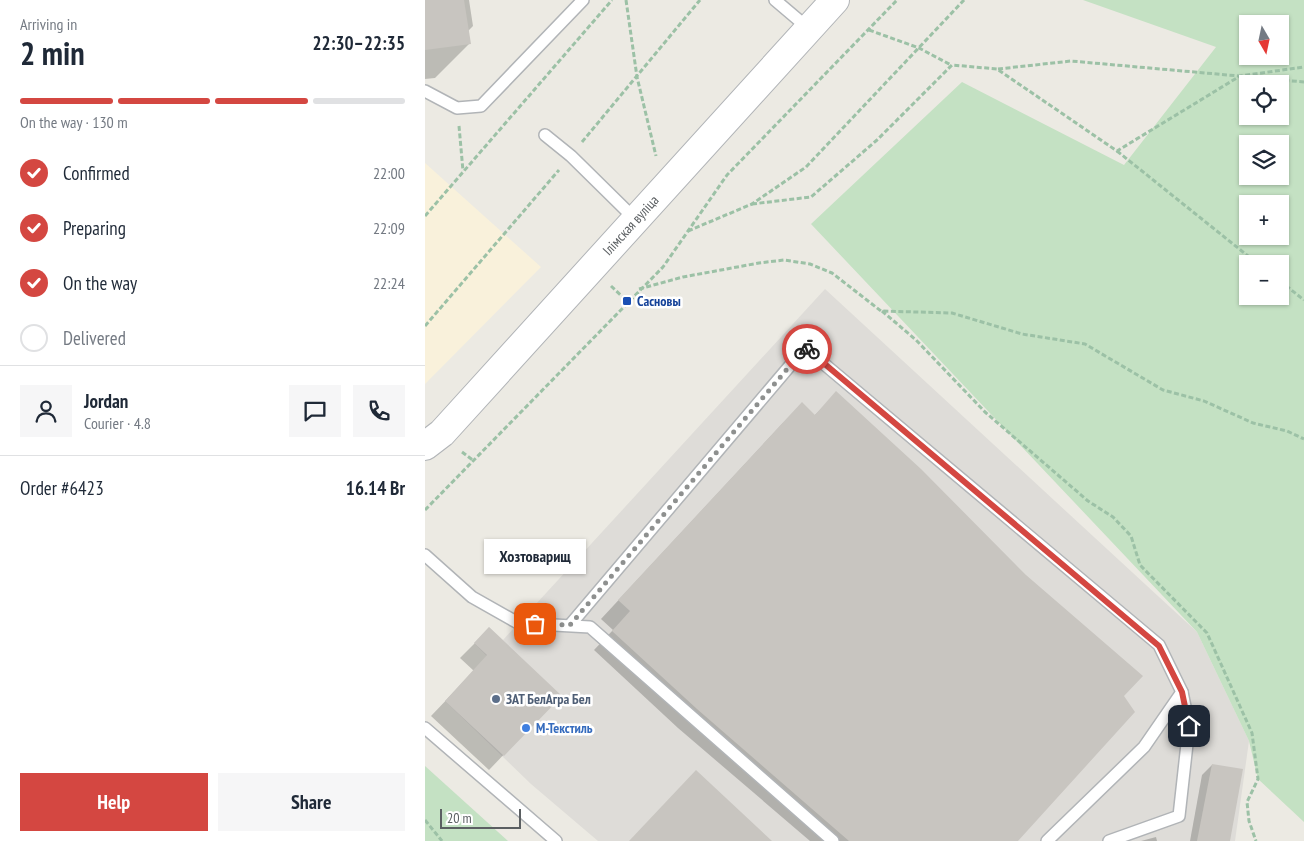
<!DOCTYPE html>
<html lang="en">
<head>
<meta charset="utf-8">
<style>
  :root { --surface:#fff; --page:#f6f6f7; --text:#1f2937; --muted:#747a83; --line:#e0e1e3; --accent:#d44741 }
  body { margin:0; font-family:"PT Sans Narrow",sans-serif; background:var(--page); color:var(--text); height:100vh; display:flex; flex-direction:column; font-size:19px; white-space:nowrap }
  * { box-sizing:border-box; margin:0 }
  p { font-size:16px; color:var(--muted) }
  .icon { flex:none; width:28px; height:28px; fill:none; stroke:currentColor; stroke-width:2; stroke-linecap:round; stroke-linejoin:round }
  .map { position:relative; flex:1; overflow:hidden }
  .side { display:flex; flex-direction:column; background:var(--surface); width:425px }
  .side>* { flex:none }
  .needle { width:32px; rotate:171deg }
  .fabs { position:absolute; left:814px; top:15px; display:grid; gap:10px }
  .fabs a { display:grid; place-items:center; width:50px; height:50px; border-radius:0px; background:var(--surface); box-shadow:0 1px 4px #0004; font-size:25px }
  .scale { position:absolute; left:15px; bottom:12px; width:81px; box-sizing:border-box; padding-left:5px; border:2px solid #5b5f62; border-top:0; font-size:14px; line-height:18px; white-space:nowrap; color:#5b5f62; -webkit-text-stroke:4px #fff; paint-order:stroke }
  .pin { position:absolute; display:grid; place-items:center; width:42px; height:42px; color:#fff; margin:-21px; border-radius:10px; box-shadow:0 2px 8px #0006 }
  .courier { position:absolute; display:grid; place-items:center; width:50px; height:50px; margin:-25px; border:4px solid #d44741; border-radius:50%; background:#fff; color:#222; box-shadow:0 1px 6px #0007 }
  .bubble { position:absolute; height:35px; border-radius:0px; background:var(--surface); box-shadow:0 1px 4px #0004; font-size:16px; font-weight:700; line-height:35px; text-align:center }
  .summary em { font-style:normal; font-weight:700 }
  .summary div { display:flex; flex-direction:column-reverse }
  .summary { display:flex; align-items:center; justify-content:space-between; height:85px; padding:0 20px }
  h1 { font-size:32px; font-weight:700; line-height:38px }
  .bar { display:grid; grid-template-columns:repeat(4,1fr); gap:8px 5px; align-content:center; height:60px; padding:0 20px }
  .bar i { height:6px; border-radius:4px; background:var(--line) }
  .bar .active { background:var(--accent) }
  .bar p { grid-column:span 4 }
  .line { display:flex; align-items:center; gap:12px; padding:0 20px; border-top:1px solid var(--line) }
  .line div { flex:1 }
  .round { display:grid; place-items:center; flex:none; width:52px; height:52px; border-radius:0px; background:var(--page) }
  ol { padding:0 20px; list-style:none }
  li { display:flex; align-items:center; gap:15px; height:55px }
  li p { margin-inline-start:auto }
  li .icon { padding:5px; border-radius:50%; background:var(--accent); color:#fff; stroke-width:4 }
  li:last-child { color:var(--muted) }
  li i { width:28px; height:28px; border:2px solid var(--line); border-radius:50% }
  .cta { display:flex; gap:10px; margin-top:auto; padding:10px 20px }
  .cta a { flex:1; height:58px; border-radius:0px; background:var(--accent); color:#fff; font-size:20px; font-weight:700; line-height:58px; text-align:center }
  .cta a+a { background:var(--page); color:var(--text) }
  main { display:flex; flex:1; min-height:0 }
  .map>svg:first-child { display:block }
  .commercial { fill:#f9f1db }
  .industrial { fill:#dedcd8 }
  .green { fill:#c4e1c3; fill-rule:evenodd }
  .shadow { fill:#0003 }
  .building { fill:#c8c5c0 }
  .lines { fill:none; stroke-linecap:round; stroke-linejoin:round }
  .service-casing { stroke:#b1b4b7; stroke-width:14 }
  .tertiary-casing { stroke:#b1b4b7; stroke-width:30 }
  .path { stroke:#9cc1a6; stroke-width:3; stroke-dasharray:5 2.5; stroke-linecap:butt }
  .service { stroke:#fff; stroke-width:11 }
  .tertiary { stroke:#fff; stroke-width:28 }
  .done { stroke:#8e908f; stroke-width:5; stroke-dasharray:0 9 }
  .route { stroke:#d44741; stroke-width:6 }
  .transit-dot { fill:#1a4fb4; stroke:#fff; stroke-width:2 }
  .service-dot { fill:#5c6f8a; stroke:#fff; stroke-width:2 }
  .shop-dot { fill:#3f7fe0; stroke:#fff; stroke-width:2 }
  .labels { text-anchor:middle; stroke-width:5; stroke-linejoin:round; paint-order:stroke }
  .street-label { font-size:14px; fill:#5b5f62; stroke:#fff }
  .transit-label { font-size:14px; font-weight:bold; fill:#164399; stroke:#fff; text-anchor:start }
  .service-label { font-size:14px; font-weight:bold; fill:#4e5e75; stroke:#fff; text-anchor:start }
  .shop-label { font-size:14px; font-weight:bold; fill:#366cbe; stroke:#fff; text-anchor:start }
</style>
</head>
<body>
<main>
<section class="side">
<div class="summary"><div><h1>2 min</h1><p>Arriving in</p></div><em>22:30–22:35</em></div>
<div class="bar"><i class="active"></i><i class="active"></i><i class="active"></i><i></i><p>On the way · 130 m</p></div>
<ol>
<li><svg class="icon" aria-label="check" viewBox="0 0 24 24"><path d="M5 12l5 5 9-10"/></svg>Confirmed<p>22:00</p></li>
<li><svg class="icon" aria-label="check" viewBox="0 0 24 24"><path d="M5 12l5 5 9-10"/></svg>Preparing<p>22:09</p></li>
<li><svg class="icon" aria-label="check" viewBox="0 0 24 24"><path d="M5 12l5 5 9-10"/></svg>On the way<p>22:24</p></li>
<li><i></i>Delivered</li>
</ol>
<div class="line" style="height:90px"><a class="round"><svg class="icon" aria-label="person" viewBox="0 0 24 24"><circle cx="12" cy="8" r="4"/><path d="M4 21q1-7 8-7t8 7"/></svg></a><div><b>Jordan</b><p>Courier · 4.8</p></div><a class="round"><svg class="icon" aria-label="chat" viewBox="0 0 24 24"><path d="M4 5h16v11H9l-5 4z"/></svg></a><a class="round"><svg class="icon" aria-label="phone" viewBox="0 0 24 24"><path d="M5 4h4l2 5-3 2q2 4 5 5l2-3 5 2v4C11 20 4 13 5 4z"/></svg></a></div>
<div class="line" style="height:65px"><div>Order #6423</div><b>16.14 Br</b></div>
<div class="cta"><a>Help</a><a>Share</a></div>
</section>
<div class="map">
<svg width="879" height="841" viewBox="0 0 879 841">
  <rect width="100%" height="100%" fill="#eceae3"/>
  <path class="commercial" d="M 0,163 L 116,267 L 0,384 Z"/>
  <path class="industrial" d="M 400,289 L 772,632 L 824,741 L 810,841 L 173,841 L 106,784 L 20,701 L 62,656 L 49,643 L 64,627 L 78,640 Z"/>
  <g class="green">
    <path d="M 658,0 L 879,0 L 879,822 L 833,779 L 824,741 L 772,632 L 386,224 L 537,82 L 699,165 L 791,47 ZM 822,24 L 855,24 L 855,56 L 822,56 ZM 822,84 L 855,84 L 855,116 L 822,116 ZM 822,144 L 855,144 L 855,176 L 822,176 ZM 822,204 L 855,204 L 855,236 L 822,236 ZM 822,264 L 855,264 L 855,296 L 822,296 Z"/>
    <path d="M 0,766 L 83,841 L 0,841 Z"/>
  </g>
  <g class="shadow">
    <path d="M 0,0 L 44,0 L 48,26 L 43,31 L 45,43 L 10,78 L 0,79 Z"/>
    <path d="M 412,393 L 698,696 L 591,841 L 385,841 L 253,728 L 169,650 L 188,630 L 176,619 L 358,423 L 389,416 Z"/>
    <path d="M 64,629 L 135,696 L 64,770 L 6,716 L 49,671 L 35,658 Z"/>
    <path d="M 787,765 L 804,841 L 765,841 L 777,775 Z"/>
    <path d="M 731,837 L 732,841 L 716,841 Z"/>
  </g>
  <g class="building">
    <path d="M 0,0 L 39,0 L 46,44 L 0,50 Z"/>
    <path d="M 411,391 L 496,469 L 601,575 L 718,676 L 699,696 L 710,712 L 593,841 L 424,841 L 272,709 L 187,631 L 205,611 L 193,600 L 377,402 L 390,415 Z"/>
    <path d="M 64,627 L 137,696 L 79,756 L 20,701 L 62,655 L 49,643 Z"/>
    <path d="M 787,764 L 818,769 L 805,841 L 772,841 Z"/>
    <path d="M 271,770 L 347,841 L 204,841 Z"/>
  </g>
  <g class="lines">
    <defs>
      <g id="service">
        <path d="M 350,0 L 383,28"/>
        <path d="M 0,91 L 32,108 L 56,106 L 158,0"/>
        <path d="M 120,135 L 146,156 L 210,219"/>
        <path d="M 0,555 L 47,597 L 93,623 L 165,627 L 408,841"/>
        <path d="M 145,625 L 380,348 L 734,645 L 757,692 L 719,747 L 622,841"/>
        <path d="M 0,728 L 131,841"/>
        <path d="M 684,841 L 754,816 L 764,726 L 757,692"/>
      </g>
      <g id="tertiary">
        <path id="s1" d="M 0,446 L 17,433 L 410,0"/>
      </g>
    </defs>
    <use href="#service" class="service-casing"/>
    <use href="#tertiary" class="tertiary-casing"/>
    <g class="path">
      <path d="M 201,0 L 212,77 L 231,156"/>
      <path d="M 444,30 L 494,48 L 526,65"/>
      <path d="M 573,69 L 646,61 L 814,76"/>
      <path d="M 822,77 L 879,82"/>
      <path d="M 34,126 L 38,171"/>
      <path d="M 157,142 L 275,0"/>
      <path d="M 692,151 L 833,264"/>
      <path d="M 327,204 L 386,197 L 452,140 L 527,65 L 572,69 L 692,151 L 815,76 L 879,67"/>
      <path d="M 0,216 L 187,0"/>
      <path d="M 263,231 L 327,204 L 381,167 L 539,0"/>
      <path d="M 855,281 L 879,300"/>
      <path d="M 186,286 L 202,301"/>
      <path d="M 214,289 L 258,277 L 334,263 L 359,260 L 385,264 L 407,273 L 456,311 L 527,313 L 597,334 L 660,344 L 738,390 L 779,401 L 828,423 L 862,431 L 879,439"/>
      <path d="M 457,311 L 491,340 L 560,412 L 663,501 L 688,517 L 706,536 L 715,565 L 782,633 L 827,733 L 833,779 L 822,802 L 824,821 L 831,841"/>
      <path d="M 0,326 L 134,170"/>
      <path d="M 37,452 L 49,461"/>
      <path d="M 0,510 L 238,267 L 302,175 L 472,0"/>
      <path d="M 0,820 L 17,841"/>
    </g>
    <use href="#service" class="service"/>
    <use href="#tertiary" class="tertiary"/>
  </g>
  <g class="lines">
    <path class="done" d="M 110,624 L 145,625 L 380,348 L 382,349"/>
    <path class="route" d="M 382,349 L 734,646 L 757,692 L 764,726"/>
  </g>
  <rect class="transit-dot" x="197" y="296" width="10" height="10" rx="2.5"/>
  <circle class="service-dot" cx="71" cy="699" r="5"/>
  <circle class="shop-dot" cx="101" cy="728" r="5"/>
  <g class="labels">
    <g class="street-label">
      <text dy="5" stroke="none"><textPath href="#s1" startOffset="302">Ілімская вуліца</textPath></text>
    </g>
    <g class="transit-label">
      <text x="212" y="306">Сасновы</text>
    </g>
    <g class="service-label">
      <text x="81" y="704">ЗАТ БелАгра Бел</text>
    </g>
    <g class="shop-label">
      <text x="111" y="733">М-Текстиль</text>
    </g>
  </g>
</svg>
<div class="fabs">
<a><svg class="needle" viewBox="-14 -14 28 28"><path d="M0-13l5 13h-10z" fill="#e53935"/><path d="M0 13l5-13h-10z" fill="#747a83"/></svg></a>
<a><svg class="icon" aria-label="locate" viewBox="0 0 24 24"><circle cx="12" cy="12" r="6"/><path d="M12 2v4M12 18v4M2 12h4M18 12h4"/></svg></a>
<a><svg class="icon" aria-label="layers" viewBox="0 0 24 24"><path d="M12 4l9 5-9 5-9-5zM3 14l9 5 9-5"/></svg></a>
<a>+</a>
<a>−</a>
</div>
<div class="scale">20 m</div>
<div class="pin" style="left:110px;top:624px;background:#ea580c"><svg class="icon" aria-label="bag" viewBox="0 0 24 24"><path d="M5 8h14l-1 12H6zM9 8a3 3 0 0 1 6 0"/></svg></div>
<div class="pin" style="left:764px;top:726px;background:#1f2937"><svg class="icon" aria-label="home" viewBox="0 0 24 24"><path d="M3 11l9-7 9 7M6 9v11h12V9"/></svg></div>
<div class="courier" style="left:382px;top:349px"><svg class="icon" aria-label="bike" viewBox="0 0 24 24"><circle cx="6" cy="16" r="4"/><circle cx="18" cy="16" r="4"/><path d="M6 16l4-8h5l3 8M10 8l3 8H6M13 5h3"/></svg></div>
<div class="bubble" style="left:59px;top:539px;width:102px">Хозтоварищ</div>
</div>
</main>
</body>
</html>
